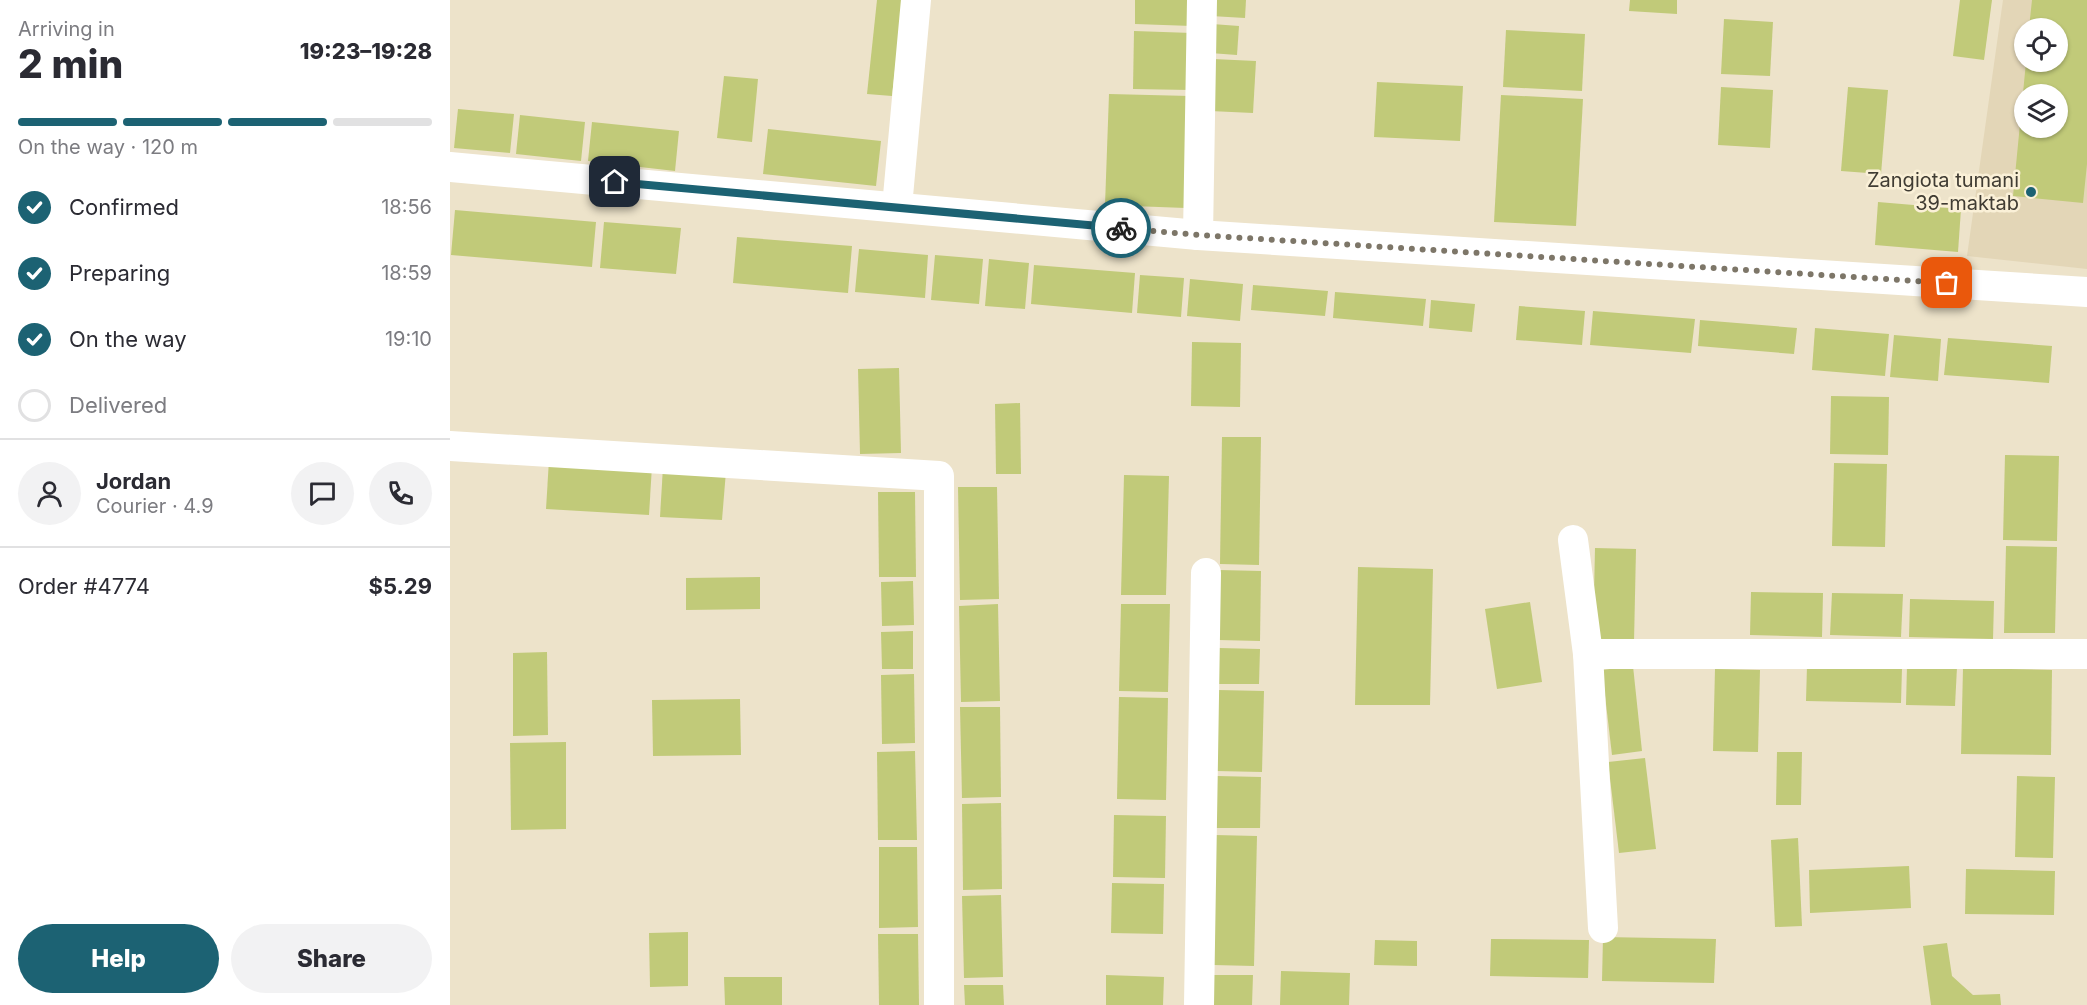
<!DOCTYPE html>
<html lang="en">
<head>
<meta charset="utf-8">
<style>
  :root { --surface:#fff; --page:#f2f2f3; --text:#2b2b33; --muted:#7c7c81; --line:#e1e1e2; --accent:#1c6273 }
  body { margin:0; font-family:Inter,sans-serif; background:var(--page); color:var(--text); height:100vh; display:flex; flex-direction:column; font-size:22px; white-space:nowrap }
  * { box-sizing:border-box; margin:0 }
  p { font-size:20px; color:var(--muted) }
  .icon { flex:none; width:33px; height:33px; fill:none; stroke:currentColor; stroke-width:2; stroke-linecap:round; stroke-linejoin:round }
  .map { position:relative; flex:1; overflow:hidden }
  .drawer { display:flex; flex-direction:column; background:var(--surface); width:450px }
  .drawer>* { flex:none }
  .tools { position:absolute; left:1564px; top:18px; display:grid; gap:12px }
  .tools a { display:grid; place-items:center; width:54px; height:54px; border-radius:50%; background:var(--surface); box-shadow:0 2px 4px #0004; font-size:30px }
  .pin { position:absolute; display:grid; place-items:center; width:51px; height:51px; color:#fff; margin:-26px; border-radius:12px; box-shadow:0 3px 9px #0006 }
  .courier { position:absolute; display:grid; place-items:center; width:60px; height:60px; margin:-30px; border:4px solid #1c6273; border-radius:50%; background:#fff; color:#222; box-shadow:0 2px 8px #0007 }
  .summary em { font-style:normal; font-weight:800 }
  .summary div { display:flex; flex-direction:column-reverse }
  .summary { display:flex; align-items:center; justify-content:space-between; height:102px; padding:0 18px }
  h1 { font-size:39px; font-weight:800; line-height:45px }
  .bar { display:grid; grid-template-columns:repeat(4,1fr); gap:9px 6px; align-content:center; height:72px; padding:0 18px }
  .bar i { height:8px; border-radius:4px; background:var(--line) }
  .bar .active { background:var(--accent) }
  .bar p { grid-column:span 4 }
  .line { display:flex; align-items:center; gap:15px; padding:0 18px; border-top:2px solid var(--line) }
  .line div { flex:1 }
  .round { display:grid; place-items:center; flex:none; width:63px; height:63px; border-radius:32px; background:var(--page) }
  ol { padding:0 18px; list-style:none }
  li { display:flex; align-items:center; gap:18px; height:66px }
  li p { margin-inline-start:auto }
  li .icon { padding:6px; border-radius:50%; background:var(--accent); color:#fff; stroke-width:4 }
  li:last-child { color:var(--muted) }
  li i { width:33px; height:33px; border:3px solid var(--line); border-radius:50% }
  .button { display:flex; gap:12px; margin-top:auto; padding:12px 18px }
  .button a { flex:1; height:69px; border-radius:36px; background:var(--accent); color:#fff; font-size:24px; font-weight:800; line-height:69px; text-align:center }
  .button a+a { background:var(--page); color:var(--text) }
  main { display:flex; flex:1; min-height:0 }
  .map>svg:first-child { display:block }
  .built { fill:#e3d6b7; fill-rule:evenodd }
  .building { fill:#c1ca79; fill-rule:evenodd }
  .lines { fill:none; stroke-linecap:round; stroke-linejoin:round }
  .minor { stroke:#fff; stroke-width:30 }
  .done { stroke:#7d7668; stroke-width:6; stroke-dasharray:0 10.8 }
  .route { stroke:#1c6273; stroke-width:8 }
  .poi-dot { fill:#1c6273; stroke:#faf0d7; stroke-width:2 }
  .labels { text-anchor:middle; stroke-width:5; stroke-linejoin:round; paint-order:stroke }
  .poi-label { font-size:20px; fill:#403c33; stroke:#faf0d7; text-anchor:end }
</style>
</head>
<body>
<main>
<section class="drawer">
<div class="summary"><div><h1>2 min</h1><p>Arriving in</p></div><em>19:23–19:28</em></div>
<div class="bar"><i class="active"></i><i class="active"></i><i class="active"></i><i></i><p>On the way · 120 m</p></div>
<ol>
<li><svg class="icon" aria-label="check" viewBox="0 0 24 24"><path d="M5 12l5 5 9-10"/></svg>Confirmed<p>18:56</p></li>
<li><svg class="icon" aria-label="check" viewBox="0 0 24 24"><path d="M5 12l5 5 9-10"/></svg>Preparing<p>18:59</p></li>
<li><svg class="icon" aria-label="check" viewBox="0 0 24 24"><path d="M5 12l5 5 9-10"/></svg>On the way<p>19:10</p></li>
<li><i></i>Delivered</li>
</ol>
<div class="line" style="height:108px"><a class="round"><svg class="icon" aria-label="person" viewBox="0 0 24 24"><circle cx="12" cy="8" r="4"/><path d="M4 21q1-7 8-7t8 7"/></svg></a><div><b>Jordan</b><p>Courier · 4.9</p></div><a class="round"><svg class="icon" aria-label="chat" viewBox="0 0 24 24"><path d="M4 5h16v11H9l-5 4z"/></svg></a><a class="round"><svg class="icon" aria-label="phone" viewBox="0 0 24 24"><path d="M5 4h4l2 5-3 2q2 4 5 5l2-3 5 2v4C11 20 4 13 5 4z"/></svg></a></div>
<div class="line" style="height:78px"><div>Order #4774</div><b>$5.29</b></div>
<div class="button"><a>Help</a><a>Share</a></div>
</section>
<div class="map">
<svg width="1637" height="1005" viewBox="0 0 1637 1005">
  <rect width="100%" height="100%" fill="#ede3ca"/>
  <path class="built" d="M 1553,0 L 1637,0 L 1637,269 L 1517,256 ZM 1575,28 L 1608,28 L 1608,62 L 1575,62 ZM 1575,94 L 1608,94 L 1608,128 L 1575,128 Z"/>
  <g class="building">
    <path d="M 427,0 L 453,0 L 442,96 L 417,94 Z"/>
    <path d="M 685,0 L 743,0 L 742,26 L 685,24 Z"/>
    <path d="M 761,0 L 796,0 L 795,18 L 761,16 Z"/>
    <path d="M 1180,0 L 1227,0 L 1227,14 L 1179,11 Z"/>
    <path d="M 1510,0 L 1542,0 L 1534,60 L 1503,56 Z"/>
    <path d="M 1582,0 L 1637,0 L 1637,164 L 1633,203 L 1563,196 L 1576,62 L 1608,62 L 1608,28 L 1579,28 ZM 1575,94 L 1608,94 L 1608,128 L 1575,128 Z"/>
    <path d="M 1274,19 L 1323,22 L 1320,76 L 1271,74 Z"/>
    <path d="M 762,24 L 789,26 L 787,55 L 760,53 Z"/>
    <path d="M 1056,30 L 1135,34 L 1132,91 L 1053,87 Z"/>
    <path d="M 684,31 L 742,33 L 740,90 L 683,89 Z"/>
    <path d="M 763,59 L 806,61 L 803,113 L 760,111 Z"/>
    <path d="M 274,76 L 308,79 L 302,142 L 267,138 Z"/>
    <path d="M 927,82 L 1013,86 L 1010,141 L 924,137 Z"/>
    <path d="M 1271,87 L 1323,90 L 1320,148 L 1268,145 Z"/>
    <path d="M 1398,87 L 1438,90 L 1431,174 L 1391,171 Z"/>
    <path d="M 659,94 L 740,96 L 736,208 L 655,205 Z"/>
    <path d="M 1051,95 L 1133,99 L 1126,226 L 1044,222 Z"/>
    <path d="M 8,109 L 64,114 L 60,153 L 4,148 Z"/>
    <path d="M 70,115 L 135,122 L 131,161 L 66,154 Z"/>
    <path d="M 142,122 L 229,131 L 225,171 L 138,161 Z"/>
    <path d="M 318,129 L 431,141 L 426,186 L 313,174 Z"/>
    <path d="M 1428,202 L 1511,209 L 1508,252 L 1425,245 Z"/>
    <path d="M 5,210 L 146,222 L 142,267 L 1,255 Z"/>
    <path d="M 154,222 L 231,228 L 226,274 L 150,268 Z"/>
    <path d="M 287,237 L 402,246 L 398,293 L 283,283 Z"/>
    <path d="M 409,249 L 478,255 L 475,298 L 405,292 Z"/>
    <path d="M 485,255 L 533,259 L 529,304 L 481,300 Z"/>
    <path d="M 539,259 L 579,263 L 575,309 L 535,306 Z"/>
    <path d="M 584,265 L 685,273 L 682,313 L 581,304 Z"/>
    <path d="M 690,275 L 734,278 L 731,317 L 687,313 Z"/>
    <path d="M 740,279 L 793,284 L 790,321 L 737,316 Z"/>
    <path d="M 803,285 L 878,291 L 875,316 L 801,310 Z"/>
    <path d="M 885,292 L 976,299 L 973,326 L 883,318 Z"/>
    <path d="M 981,300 L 1025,304 L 1022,332 L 979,328 Z"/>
    <path d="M 1069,306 L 1135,311 L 1132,345 L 1066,340 Z"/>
    <path d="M 1143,311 L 1245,319 L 1241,353 L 1140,345 Z"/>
    <path d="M 1250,320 L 1347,328 L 1344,354 L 1248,346 Z"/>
    <path d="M 1365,328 L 1439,334 L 1435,376 L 1362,370 Z"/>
    <path d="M 1444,335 L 1491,339 L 1488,381 L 1440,377 Z"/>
    <path d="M 1498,338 L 1602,346 L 1599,383 L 1494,375 Z"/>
    <path d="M 742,342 L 791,343 L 790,407 L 741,406 Z"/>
    <path d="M 449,368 L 451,453 L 410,454 L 408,369 Z"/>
    <path d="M 1381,396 L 1439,397 L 1438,455 L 1380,454 Z"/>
    <path d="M 570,403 L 571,474 L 546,474 L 545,404 Z"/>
    <path d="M 772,437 L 811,437 L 809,565 L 770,564 Z"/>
    <path d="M 1555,455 L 1609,456 L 1607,541 L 1553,540 Z"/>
    <path d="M 99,460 L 202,466 L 199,515 L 96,509 Z"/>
    <path d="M 1384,463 L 1437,464 L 1435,547 L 1382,546 Z"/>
    <path d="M 213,467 L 276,471 L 272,520 L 210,517 Z"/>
    <path d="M 674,475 L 719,476 L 716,595 L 671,595 Z"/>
    <path d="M 508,487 L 547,487 L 549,599 L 510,600 Z"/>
    <path d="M 428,492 L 465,492 L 466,577 L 429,577 Z"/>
    <path d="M 1556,546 L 1607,547 L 1605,633 L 1554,633 Z"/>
    <path d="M 1145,548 L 1186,549 L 1184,642 L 1143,641 Z"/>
    <path d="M 908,567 L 983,569 L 980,705 L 905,705 Z"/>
    <path d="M 769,570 L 811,571 L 810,641 L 768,640 Z"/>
    <path d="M 310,577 L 310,609 L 236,610 L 236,578 Z"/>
    <path d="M 463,581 L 464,625 L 432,626 L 431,582 Z"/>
    <path d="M 1301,592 L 1373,593 L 1372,637 L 1300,635 Z"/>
    <path d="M 1382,593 L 1453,594 L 1451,637 L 1380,635 Z"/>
    <path d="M 1460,599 L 1544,601 L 1543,639 L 1459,637 Z"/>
    <path d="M 1080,602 L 1092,682 L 1047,689 L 1035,609 Z"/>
    <path d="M 548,604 L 550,701 L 511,702 L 509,606 Z"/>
    <path d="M 671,604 L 720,604 L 718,692 L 669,691 Z"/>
    <path d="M 463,631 L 463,669 L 432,669 L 431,632 Z"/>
    <path d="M 769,648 L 810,649 L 809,684 L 768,684 Z"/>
    <path d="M 97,652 L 98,735 L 63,736 L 63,653 Z"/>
    <path d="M 1183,666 L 1192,751 L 1162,755 L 1152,670 Z"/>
    <path d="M 1357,666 L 1452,668 L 1451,703 L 1356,701 Z"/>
    <path d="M 1457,666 L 1507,667 L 1505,706 L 1456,705 Z"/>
    <path d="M 1513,668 L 1602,670 L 1601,755 L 1511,754 Z"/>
    <path d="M 1265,669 L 1310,670 L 1308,752 L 1263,751 Z"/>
    <path d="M 464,674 L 465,743 L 432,744 L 431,675 Z"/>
    <path d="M 768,690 L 814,691 L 812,772 L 766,771 Z"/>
    <path d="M 669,697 L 718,698 L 716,800 L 667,799 Z"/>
    <path d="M 290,699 L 291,755 L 203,756 L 202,700 Z"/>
    <path d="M 510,707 L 550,707 L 551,797 L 512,798 Z"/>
    <path d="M 116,742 L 116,829 L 61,830 L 60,743 Z"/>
    <path d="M 465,751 L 467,840 L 428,840 L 427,752 Z"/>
    <path d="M 1327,752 L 1352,752 L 1351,805 L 1326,805 Z"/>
    <path d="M 1195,758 L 1206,849 L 1169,853 L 1158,762 Z"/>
    <path d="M 767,776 L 811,777 L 810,828 L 766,828 Z"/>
    <path d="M 1567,776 L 1605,777 L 1603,858 L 1565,857 Z"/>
    <path d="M 551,803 L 552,889 L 513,890 L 512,804 Z"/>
    <path d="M 664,815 L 716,816 L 715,878 L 663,877 Z"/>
    <path d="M 765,835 L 807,836 L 804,966 L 763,965 Z"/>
    <path d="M 1348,838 L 1352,926 L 1325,927 L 1321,840 Z"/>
    <path d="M 429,847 L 467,847 L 468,927 L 429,928 Z"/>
    <path d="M 1459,866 L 1461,908 L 1360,913 L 1359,870 Z"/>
    <path d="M 1516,869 L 1605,871 L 1604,915 L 1515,914 Z"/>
    <path d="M 662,883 L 714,884 L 713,934 L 661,933 Z"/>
    <path d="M 551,895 L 553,977 L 514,978 L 512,896 Z"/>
    <path d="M 238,932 L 238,986 L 200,987 L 199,933 Z"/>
    <path d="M 428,934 L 468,934 L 469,1005 L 429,1005 Z"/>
    <path d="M 1153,937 L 1266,939 L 1264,983 L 1152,981 Z"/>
    <path d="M 1041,939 L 1139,940 L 1138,978 L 1040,976 Z"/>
    <path d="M 925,940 L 967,941 L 967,966 L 924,965 Z"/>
    <path d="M 1497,943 L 1502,976 L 1523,995 L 1550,994 L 1551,1005 L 1481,1005 L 1473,946 Z"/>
    <path d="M 831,971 L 900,973 L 899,1005 L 830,1005 Z"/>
    <path d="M 656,975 L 714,977 L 713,1005 L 656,1005 Z"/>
    <path d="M 762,975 L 803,975 L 802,1005 L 762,1005 Z"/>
    <path d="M 274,977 L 332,977 L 332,1005 L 275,1005 Z"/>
    <path d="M 514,985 L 553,985 L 554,1005 L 515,1005 Z"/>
  </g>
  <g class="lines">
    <g class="minor">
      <path d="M 0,167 L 748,235 L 1637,292"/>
      <path d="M 447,207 L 466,0"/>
      <path d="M 748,235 L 752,0"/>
      <path d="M 0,446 L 489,476 L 489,1005"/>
      <path d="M 1123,540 L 1138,654"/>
      <path d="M 1153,928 L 1138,654 L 1637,654"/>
      <path d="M 749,1005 L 756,573"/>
    </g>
  </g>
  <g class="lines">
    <path class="done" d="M 671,228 L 748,235 L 1497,283"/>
    <path class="route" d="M 165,182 L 671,228"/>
  </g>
  <circle class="poi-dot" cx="1581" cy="192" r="6"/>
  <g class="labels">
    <g class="poi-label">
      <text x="1569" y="187">Zangiota tumani<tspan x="1569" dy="23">39-maktab</tspan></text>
    </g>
  </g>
</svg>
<div class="tools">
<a><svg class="icon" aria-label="locate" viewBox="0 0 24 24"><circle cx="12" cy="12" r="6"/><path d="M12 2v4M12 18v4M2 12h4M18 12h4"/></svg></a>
<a><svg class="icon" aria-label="layers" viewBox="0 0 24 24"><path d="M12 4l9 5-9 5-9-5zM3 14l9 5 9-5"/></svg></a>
</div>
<div class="pin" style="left:1497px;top:283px;background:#ea580c"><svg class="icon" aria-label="bag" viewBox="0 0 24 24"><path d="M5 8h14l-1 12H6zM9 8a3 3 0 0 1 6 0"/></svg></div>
<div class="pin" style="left:165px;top:182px;background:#1f2937"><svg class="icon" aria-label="home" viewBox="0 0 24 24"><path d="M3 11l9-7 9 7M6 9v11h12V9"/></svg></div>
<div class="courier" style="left:671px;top:228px"><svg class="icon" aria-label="bike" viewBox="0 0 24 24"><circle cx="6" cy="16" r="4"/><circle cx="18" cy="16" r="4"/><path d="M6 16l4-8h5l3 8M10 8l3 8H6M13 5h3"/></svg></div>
</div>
</main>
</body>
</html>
